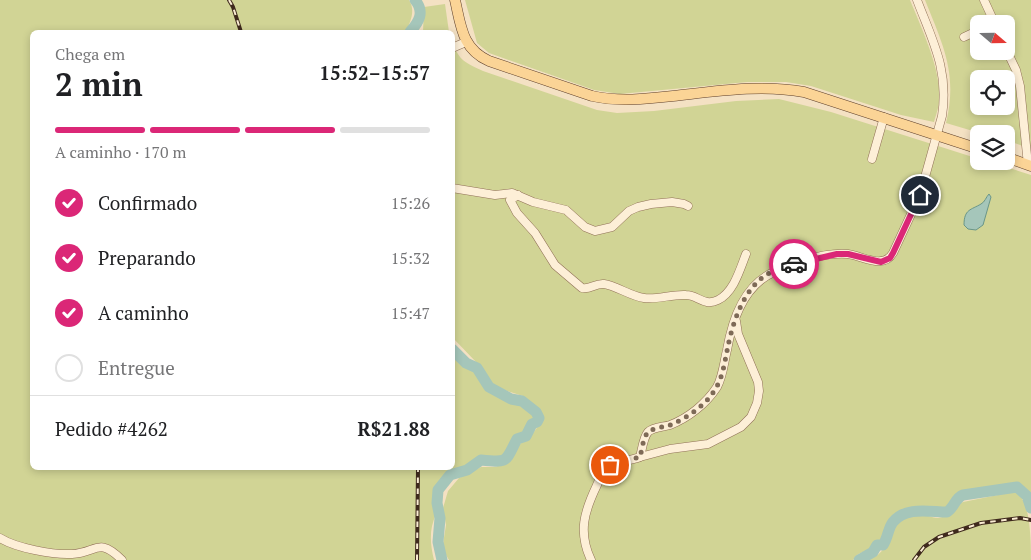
<!DOCTYPE html>
<html lang="pt">
<head>
<meta charset="utf-8">
<style>
  :root { --surface:#fff; --page:#f2f2f2; --text:#202124; --muted:#757577; --line:#e0e0e0; --accent:#db2777 }
  body { margin:0; font-family:"PT Serif",serif; background:var(--page); color:var(--text); height:100vh; display:flex; flex-direction:column; font-size:19px; white-space:nowrap }
  * { box-sizing:border-box; margin:0 }
  p { font-size:16px; color:var(--muted) }
  .icon { flex:none; width:28px; height:28px; fill:none; stroke:currentColor; stroke-width:2; stroke-linecap:round; stroke-linejoin:round }
  .map { position:relative; flex:1; overflow:hidden }
  .side { position:absolute; left:30px; top:30px; width:425px; height:440px; display:flex; flex-direction:column; background:var(--surface); border-radius:8px; box-shadow:0 2px 8px #0003 }
  .side>* { flex:none }
  .needle { width:32px; rotate:110deg }
  .buttons { position:absolute; left:970px; top:15px; display:grid; gap:10px }
  .buttons a { display:grid; place-items:center; width:45px; height:45px; border-radius:8px; background:var(--surface); box-shadow:0 2px 8px #0003; font-size:25px }
  .pin { position:absolute; display:grid; place-items:center; width:42px; height:42px; color:#fff; margin:-21px; border:2px solid #fff; border-radius:50%; box-shadow:0 1px 5px #0007 }
  .courier { position:absolute; display:grid; place-items:center; width:50px; height:50px; margin:-25px; border:4px solid #db2777; border-radius:50%; background:#fff; color:#222; box-shadow:0 1px 6px #0007 }
  .headline em { font-style:normal; font-weight:700 }
  .headline div { display:flex; flex-direction:column-reverse }
  .headline { display:flex; align-items:center; justify-content:space-between; height:85px; padding:0 25px }
  h1 { font-size:32px; font-weight:700; line-height:38px }
  .bar { display:grid; grid-template-columns:repeat(4,1fr); gap:8px 5px; align-content:center; height:60px; padding:0 25px }
  .bar i { height:6px; border-radius:4px; background:var(--line) }
  .bar .on { background:var(--accent) }
  .bar p { grid-column:span 4 }
  .line { display:flex; align-items:center; gap:12px; padding:0 25px; border-top:1px solid var(--line) }
  .line div { flex:1 }
  ol { padding:0 25px; list-style:none }
  li { display:flex; align-items:center; gap:15px; height:55px }
  li p { margin-inline-start:auto }
  li .icon { padding:5px; border-radius:50%; background:var(--accent); color:#fff; stroke-width:4 }
  li:last-child { color:var(--muted) }
  li i { width:28px; height:28px; border:2px solid var(--line); border-radius:50% }
  .map>svg:first-child { display:block }
  .green { fill:#d1d495; fill-rule:evenodd }
  .water { fill:#a5c6ba; stroke:#6a9688 }
  .lines { fill:none; stroke-linecap:round; stroke-linejoin:round }
  .river { stroke:#a5c6ba; stroke-width:11 }
  .minor-casing { stroke:#917157; stroke-width:9 }
  .major-casing { stroke:#5e3f2b; stroke-width:11 }
  .minor { stroke:#fdefd7; stroke-width:8 }
  .major { stroke:#fbd496; stroke-width:10 }
  .rail-casing { stroke:#3f2a1d; stroke-width:4 }
  .rail { stroke:#faecd3; stroke-width:2; stroke-dasharray:5.5; stroke-linecap:butt }
  .done { stroke:#7e6a57; stroke-width:5; stroke-dasharray:0 9 }
  .route { stroke:#db2777; stroke-width:6 }
</style>
</head>
<body>
<div class="map">
<svg width="1031" height="560" viewBox="0 0 1031 560">
  <rect width="100%" height="100%" fill="#f4e1c3"/>
  <g class="green">
    <path d="M 0,0 L 409,0 C 416,11 410,22 406,32 L 32,32 L 32,468 L 452,468 L 453,353 L 477,374 L 485,390 L 510,402 L 522,403 L 534,414 L 535,418 L 529,424 L 526,433 C 509,437 514,444 506,456 L 497,459 L 481,457 L 463,469 L 448,473 L 438,484 L 432,503 L 436,514 C 429,530 430,543 434,560 L 0,560 Z"/>
    <path d="M 465,0 L 910,0 C 921,27 942,71 939,100 C 939,107 936,115 934,122 L 901,115 L 811,86 L 786,82 L 747,82 L 620,94 L 594,90 L 489,53 L 477,43 Z"/>
    <path d="M 925,0 L 1031,0 L 1031,149 L 1006,140 L 1006,134 L 983,134 L 946,123 C 958,74 943,45 925,0 ZM 979,24 L 1006,24 L 1006,51 L 979,51 ZM 979,79 L 1006,79 L 1006,106 L 979,106 Z"/>
    <path d="M 445,4 L 449,32 L 423,32 L 424,7 Z"/>
    <path d="M 453,43 C 459,61 466,63 483,71 L 597,110 L 617,113 L 654,111 L 736,101 L 779,99 L 831,112 L 979,159 L 979,161 L 987,161 L 1031,175 L 1031,498 L 1022,488 L 1015,484 L 1006,484 L 962,493 L 959,495 L 947,509 C 926,509 903,502 889,522 C 885,527 885,537 881,540 C 878,542 875,545 872,548 C 865,553 858,551 853,560 L 449,560 L 443,550 L 443,544 L 446,525 L 443,508 L 448,491 L 459,478 L 481,467 L 496,467 L 508,460 L 520,444 L 531,436 L 541,422 L 541,411 L 523,396 L 504,390 L 492,384 L 476,362 L 453,338 Z"/>
    <path d="M 1013,492 C 1031,493 1031,544 1031,560 L 867,560 C 893,553 887,526 904,518 C 909,516 918,514 923,514 C 928,515 932,518 938,518 C 953,516 953,507 963,502 Z"/>
  </g>
  <path class="water" d="M 989,194 L 991,197 L 983,225 L 976,230 L 968,229 L 964,225 C 964,209 971,210 981,204 C 985,202 986,197 989,194 Z"/>
  <g class="lines">
    <g class="river">
      <path d="M 410,32 C 419,22 425,12 415,0"/>
      <path d="M 442,560 L 438,542 L 440,518 L 437,503 L 438,490 L 450,475 L 467,470 L 481,460 C 509,463 505,462 517,439 L 526,436 L 532,424 L 537,422 L 539,418 L 536,412 L 522,401 L 511,399 L 489,387 L 477,368 L 466,363 L 452,349"/>
      <path d="M 859,560 L 873,552 L 877,545 L 883,545 C 888,538 888,528 893,522 C 906,506 930,512 947,512 C 954,508 955,498 963,495 L 1017,487 L 1027,496 L 1031,508"/>
    </g>
    <defs>
      <g id="minor">
        <path d="M 984,0 L 995,24"/>
        <path d="M 964,37 L 979,30"/>
        <path d="M 452,48 L 466,42"/>
        <path d="M 1006,49 L 1016,70 L 1020,86 L 1028,165"/>
        <path d="M 872,159 L 884,117"/>
        <path d="M 452,188 L 495,195 L 512,193 L 533,202 L 566,210 L 585,227 L 595,231 L 612,227 L 629,211 L 638,207 L 651,204 L 672,202 L 684,204 L 688,206"/>
        <path d="M 518,195 L 510,200 L 517,213 L 535,233 L 555,265 L 582,288 C 590,290 595,283 604,284 C 617,286 630,296 644,298 C 657,300 672,294 686,295 C 698,295 704,307 718,300 C 734,292 740,269 746,254"/>
        <path d="M 640,457 L 670,449 L 708,444 L 741,427 L 751,417 L 757,403 L 759,391 L 758,382 L 738,334 L 736,321"/>
        <path d="M 0,538 C 16,548 53,555 72,554 C 97,553 98,536 122,560"/>
        <path d="M 591,560 C 578,532 584,512 597,485 C 600,478 603,469 610,465 C 613,463 633,460 640,457 C 642,450 643,438 648,432 C 653,427 664,427 670,425 C 688,418 706,404 717,387 C 723,376 724,362 727,350 C 732,321 744,285 774,272 C 796,262 824,252 848,254 C 863,256 883,270 893,253 L 920,195 L 942,116 C 949,70 933,42 917,0"/>
      </g>
      <g id="major">
        <path d="M 455,0 C 461,26 462,49 489,61 L 592,96 C 619,102 646,99 673,96 C 717,91 761,84 804,92 L 979,149"/>
        <path d="M 1006,157 L 1031,166"/>
      </g>
    </defs>
    <use href="#minor" class="minor-casing"/>
    <use href="#major" class="major-casing"/>
    <use href="#minor" class="minor"/>
    <use href="#major" class="major"/>
    <defs>
      <g id="rail">
        <path d="M 229,0 L 233,7 L 241,32"/>
        <path d="M 417,560 L 418,468"/>
        <path d="M 914,560 L 924,547 L 939,537 L 981,523 L 1020,518 L 1031,520"/>
      </g>
    </defs>
    <use href="#rail" class="rail-casing"/>
    <use href="#rail" class="rail"/>
  </g>
  <g class="lines">
    <path class="done" d="M 610,465 L 640,457 C 642,450 643,438 648,432 C 654,428 663,427 670,425 C 685,419 703,407 712,394 C 722,381 724,366 727,351 C 732,325 742,291 766,275 C 774,270 785,267 794,264"/>
    <path class="route" d="M 794,264 L 837,254 L 848,254 L 881,262 L 890,258 L 893,253 L 920,195"/>
  </g>
</svg>
<div class="buttons">
<a><svg class="needle" viewBox="-14 -14 28 28"><path d="M0-13l5 13h-10z" fill="#e53935"/><path d="M0 13l5-13h-10z" fill="#757577"/></svg></a>
<a><svg class="icon" aria-label="locate" viewBox="0 0 24 24"><circle cx="12" cy="12" r="6"/><path d="M12 2v4M12 18v4M2 12h4M18 12h4"/></svg></a>
<a><svg class="icon" aria-label="layers" viewBox="0 0 24 24"><path d="M12 4l9 5-9 5-9-5zM3 14l9 5 9-5"/></svg></a>
</div>
<div class="pin" style="left:610px;top:465px;background:#ea580c"><svg class="icon" aria-label="bag" viewBox="0 0 24 24"><path d="M5 8h14l-1 12H6zM9 8a3 3 0 0 1 6 0"/></svg></div>
<div class="pin" style="left:920px;top:195px;background:#1f2937"><svg class="icon" aria-label="home" viewBox="0 0 24 24"><path d="M3 11l9-7 9 7M6 9v11h12V9"/></svg></div>
<div class="courier" style="left:794px;top:264px"><svg class="icon" aria-label="car" viewBox="0 0 24 24"><path d="M5 17H2v-5l4-1 3-4h7l3 4 3 1v5h-3M9 17h6M6 11h13"/><circle cx="7" cy="17" r="2"/><circle cx="17" cy="17" r="2"/></svg></div>
<section class="side">
<div class="headline"><div><h1>2 min</h1><p>Chega em</p></div><em>15:52–15:57</em></div>
<div class="bar"><i class="on"></i><i class="on"></i><i class="on"></i><i></i><p>A caminho · 170 m</p></div>
<ol>
<li><svg class="icon" aria-label="check" viewBox="0 0 24 24"><path d="M5 12l5 5 9-10"/></svg>Confirmado<p>15:26</p></li>
<li><svg class="icon" aria-label="check" viewBox="0 0 24 24"><path d="M5 12l5 5 9-10"/></svg>Preparando<p>15:32</p></li>
<li><svg class="icon" aria-label="check" viewBox="0 0 24 24"><path d="M5 12l5 5 9-10"/></svg>A caminho<p>15:47</p></li>
<li><i></i>Entregue</li>
</ol>
<div class="line" style="height:65px"><div>Pedido #4262</div><b>R$21.88</b></div>
</section>
</div>
</body>
</html>
